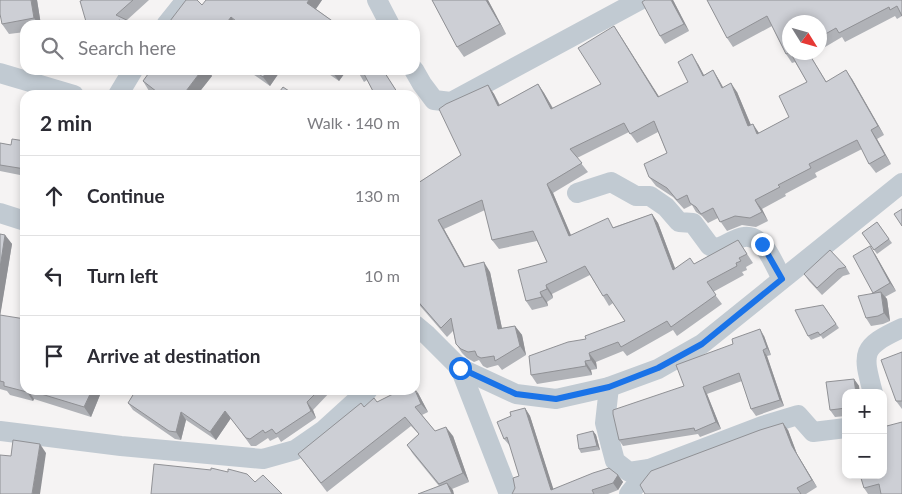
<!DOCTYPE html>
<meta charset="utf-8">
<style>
:root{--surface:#fff;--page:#f7f7f7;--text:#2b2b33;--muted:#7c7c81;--line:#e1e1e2}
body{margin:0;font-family:Lato,sans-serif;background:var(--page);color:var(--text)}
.controls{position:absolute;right:15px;bottom:15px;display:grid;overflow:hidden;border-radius:10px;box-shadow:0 2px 8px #0003}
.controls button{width:45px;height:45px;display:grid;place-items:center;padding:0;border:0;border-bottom:1px solid var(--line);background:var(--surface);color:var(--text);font:25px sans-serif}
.compass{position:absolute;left:782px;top:15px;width:45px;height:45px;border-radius:50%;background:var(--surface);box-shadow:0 2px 8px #0003;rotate:127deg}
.stop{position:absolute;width:15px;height:15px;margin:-11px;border:4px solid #1a73e8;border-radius:50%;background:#fff}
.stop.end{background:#1a73e8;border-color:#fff;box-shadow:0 1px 5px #0008}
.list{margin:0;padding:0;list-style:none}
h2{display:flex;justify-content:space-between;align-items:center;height:65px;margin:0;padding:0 20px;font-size:21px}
h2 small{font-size:16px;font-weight:400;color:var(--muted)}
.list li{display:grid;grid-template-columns:32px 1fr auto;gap:15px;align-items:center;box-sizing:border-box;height:80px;padding:0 20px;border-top:1px solid var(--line)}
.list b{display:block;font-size:19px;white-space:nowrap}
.list em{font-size:16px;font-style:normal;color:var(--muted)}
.icon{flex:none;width:28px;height:28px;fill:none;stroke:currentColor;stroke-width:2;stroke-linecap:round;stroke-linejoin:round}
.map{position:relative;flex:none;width:902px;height:494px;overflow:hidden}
.search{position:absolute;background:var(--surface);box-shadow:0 2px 8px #0003;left:20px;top:20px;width:400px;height:55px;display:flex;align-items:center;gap:12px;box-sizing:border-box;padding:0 18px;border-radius:15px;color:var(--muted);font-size:19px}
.panel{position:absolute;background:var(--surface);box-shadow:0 2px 8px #0003;left:20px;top:90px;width:400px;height:305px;border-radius:15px}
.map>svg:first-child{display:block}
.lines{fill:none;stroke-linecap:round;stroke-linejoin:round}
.street{stroke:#c1cad2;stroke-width:20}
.wall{fill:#b0b2b7}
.shaded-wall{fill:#909195}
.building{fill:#cdcfd5;stroke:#909195}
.route{stroke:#1a73e8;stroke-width:6}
</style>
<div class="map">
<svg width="902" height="494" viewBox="0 0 902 494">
<rect width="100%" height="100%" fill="#f5f3f3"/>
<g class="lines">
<!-- street -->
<g class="street">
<path d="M377 0 390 25"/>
<path d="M166 25 186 0"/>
<path d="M414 70 422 84 434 100 451 102 640 0"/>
<path d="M0 73 74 95"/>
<path d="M118 95 133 70"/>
<path d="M577 193 611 182 636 196H650L666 207 679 222 693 223 710 246 718 248C726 245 736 238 744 237 764 234 774 265 782 279"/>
<path d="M0 213 25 221"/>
<path d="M415 325 427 335 460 368 516 394 556 399 609 387 658 369 702 344 902 183"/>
<path d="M460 368 509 494"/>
<path d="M609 387 605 423 615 461 629 472 649 469 762 426 798 415 813 432 846 428"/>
<path d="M873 393C862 352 861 347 902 328"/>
<path d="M0 431 121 446 263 459 295 450 324 430 368 390"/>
<path d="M629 494 649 469"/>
</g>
</g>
<!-- wall -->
<g class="wall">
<path d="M37 0 41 25H25V32L9 34 2 24Z"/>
<path d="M83 0H149L127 20 136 25H87Z"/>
<path d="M322 0 316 9 338 25H172L170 21 202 5Z"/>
<path d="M432 0H488L506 34 464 57 457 47Z"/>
<path d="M673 0 689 31 665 44 660 36Z"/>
<path d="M707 0H902V16L897 19 895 16 845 42 842 37 820 50V22L790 52H815L810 55 826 81 852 79 884 135 877 139 891 164 876 173 869 164 862 149 815 173 817 177 785 194 786 196 762 209 768 221 756 227 742 225 727 231 718 218 708 223 702 216 696 212 692 205 684 209 673 197 656 186 649 177 667 153 658 132 637 143 629 132 577 158 588 172 553 193 571 235 614 227 652 214 658 223 675 268 694 264 738 240 753 263 746 267 747 270 742 272 744 275 713 292 722 304 677 336 673 330 627 356 623 351 596 362 597 369 591 370 592 375 537 384 531 375 586 339 625 321 613 303 609 306 603 296 590 275 552 294 553 298 547 302 548 306 532 310 526 301 547 262 537 241 499 249 492 240 485 210 444 229 465 267 490 272 502 328 515 326 522 335 526 355 502 370 498 365 487 368 483 366 479 360 474 362 467 358 462 353 456 344 453 331 447 337 415 300V185L461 155 488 85 494 94 500 105 538 84 544 93 553 108 601 84 614 26 659 97 688 82 698 64 704 75 713 70 719 80 723 87 737 92 751 125 759 133 789 117 807 82 795 62 792 63 786 54 772 26 733 47 727 38Z"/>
<path d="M151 70H208L212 76 197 95H155L149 91 143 81Z"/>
<path d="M247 70H281L270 86Z"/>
<path d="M323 70H347L339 81Z"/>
<path d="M357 70H383L399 95H375L367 80 364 82Z"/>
<path d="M25 141V176L0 171V143L11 145Z"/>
<path d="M877 222 892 243 877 254 862 233Z"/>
<path d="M0 234 5 235 12 244 0 315 102 390 91 417 34 399 33 401 10 395 7 391 0 389Z"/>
<path d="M875 254 896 291 885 297 887 299 890 321 883 324 871 326 866 318 873 293Z"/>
<path d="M846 267 850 274 843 276 822 295 809 281 804 274Z"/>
<path d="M823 305 839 328 823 339 821 336 811 340 808 336Z"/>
<path d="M764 336 771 355 767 356 784 406 756 416 751 409 742 381 707 394 721 429 700 437 698 434 623 446 619 440 684 386Z"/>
<path d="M902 352V409L896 401Z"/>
<path d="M854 379 859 386 846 393V416L835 417 830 410Z"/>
<path d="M136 390H332L313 410 316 418 281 442 278 437 270 441 268 438 256 446H251L231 418 216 440 186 420 181 440 175 439 133 410 128 403Z"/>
<path d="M418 393 428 412 422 415 435 431 453 436 469 482 452 489 439 486 413 454 407 445 419 434 411 426 327 492 298 454 364 407 377 402Z"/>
<path d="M525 408 530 416 553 489 618 475 623 482 618 490 608 494H512L515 488 519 476 510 446 504 439 511 416Z"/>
<path d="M788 430 797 454 817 487 806 494H645Z"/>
<path d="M593 431 596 435 600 450 581 453 579 449Z"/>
<path d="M883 475 881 494H868L864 488Z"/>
</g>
<!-- shaded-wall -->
<g class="shaded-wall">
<path d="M31 0H37L41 25H39L34 18Z"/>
<path d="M309 0H322L313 13 307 3Z"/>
<path d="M486 0H488L506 34 500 24Z"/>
<path d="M671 0H673L689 31 684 24Z"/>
<path d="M231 17 237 25H225Z"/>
<path d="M614 26 620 35 665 106 658 97Z"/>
<path d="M692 54 698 64 709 85 703 76Z"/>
<path d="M202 70H208L212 76 197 95H183Z"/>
<path d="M268 70H281L270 86 263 77Z"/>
<path d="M334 70H347L339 81 332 72Z"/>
<path d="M713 70 719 80 728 97 722 88Z"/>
<path d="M846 70 852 79 884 135 878 126Z"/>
<path d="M731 83 737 92 755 135 748 126Z"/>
<path d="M538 84 544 93 558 118 551 109Z"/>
<path d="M488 85 494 94 504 115 498 106Z"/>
<path d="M753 124 759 133 757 134Z"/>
<path d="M871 130 877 139 891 164 885 155Z"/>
<path d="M547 184 553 193 575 245 569 236Z"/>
<path d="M755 200 762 209 768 221 762 212Z"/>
<path d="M652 214 658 223 679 279 673 270Z"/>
<path d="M438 220 444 229 470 276 464 267Z"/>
<path d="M5 235 12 244 0 317V268Z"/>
<path d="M870 246 875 254 896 291 890 283Z"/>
<path d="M484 262 490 272 504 338 498 329Z"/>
<path d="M546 285 552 294 553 298 547 289Z"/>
<path d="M540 292 547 302 548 306 542 297Z"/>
<path d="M881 292 887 299 890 321 884 313Z"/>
<path d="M515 326 522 335 526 355 520 346Z"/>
<path d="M760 329 764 336 771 355 767 348Z"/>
<path d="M763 350 767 356 784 406 780 400Z"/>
<path d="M589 353 596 362 597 369 591 360Z"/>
<path d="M585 361 591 370 592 375 586 366Z"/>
<path d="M854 379 859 386 860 393H856Z"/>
<path d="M703 387 707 394 721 429 716 422Z"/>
<path d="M415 389 418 393 428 412 421 404Z"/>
<path d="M28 390 34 399 33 401 27 392Z"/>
<path d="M92 390H102L91 417 84 407Z"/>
<path d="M307 402 313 410 316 418 311 411Z"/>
<path d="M525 408 530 416 555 494 551 490Z"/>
<path d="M225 411 231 418 216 440 210 432Z"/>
<path d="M181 412 186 420 181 440 176 432Z"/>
<path d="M783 423 788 430 797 454 817 487 812 480 792 446Z"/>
<path d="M446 427 453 436 469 482 463 473Z"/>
<path d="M593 431 596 435 600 450 597 446Z"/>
<path d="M40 444 46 453 40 494H32Z"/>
<path d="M618 475 623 482 618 490 613 483Z"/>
<path d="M447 483 453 490 454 494H452Z"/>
</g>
<!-- building -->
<g class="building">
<path d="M0 0H31L34 18 2 24 0 14Z"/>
<path d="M83 0H133L116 15 135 24 134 25H117L120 20 104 25H87L80 1Z"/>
<path d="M186 0H197L202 5 206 0H309L307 3 338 25H241L231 17 225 25H172L173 24 170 21Z"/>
<path d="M432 0H486L500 24 457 47Z"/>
<path d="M645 0H671L684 24 660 36 642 2Z"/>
<path d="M707 0H902V16L897 6 890 10 889 7 839 33 836 28 820 37V22H790V52L786 54 767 16 727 38Z"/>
<path d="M614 26 658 97 688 82 678 62 692 54 703 76 713 70 722 88 731 83 748 126 753 124 757 134 789 117 779 96 807 82 790 52H808L826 82 846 70 878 126 871 130 885 155 869 164 857 140 809 164 811 168 778 185 780 187 755 200 762 212 750 218 735 216 720 222 713 208 701 214 696 207 690 203 687 195 677 200 667 188 649 177 644 164 667 153 654 121 630 134 624 123 570 149 582 163 547 184 569 236 608 218 613 228 652 214 673 270 690 258 694 264 738 240 747 254 739 258 741 261 736 263 737 266 707 282 716 295 671 327 667 321 621 347 618 342 589 353 591 360 585 361 586 366 531 375 529 356 568 342 586 339 585 336 625 321 607 294 603 296 585 266 546 285 547 289 540 292 542 297 526 301 518 270 547 262 533 231 492 240 482 200 438 220 464 267 484 262 498 329 515 326 520 346 495 361 494 356 481 358 477 356 475 351 468 352 461 349 456 344 451 318 441 328 415 298V231H416H415V185L461 155 439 109 446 104 488 85 498 106 538 84 551 109 601 84 578 48Z"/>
<path d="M151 70H202L183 95H161L143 81Z"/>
<path d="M253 70H268L263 77Z"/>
<path d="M357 70H383L399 95H375L362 70 358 73Z"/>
<path d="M283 87 295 95H277Z"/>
<path d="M12 139 25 141V169L0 165V143L11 145Z"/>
<path d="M902 209V226L894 214Z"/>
<path d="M877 222 889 239 874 250 862 233Z"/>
<path d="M0 234 5 235 0 268Z"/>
<path d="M870 246 890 283 873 293 853 256Z"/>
<path d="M830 250 846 267 838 269 817 288 804 274Z"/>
<path d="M881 292 884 313 878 316 866 318 858 296Z"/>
<path d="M823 305 836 324 820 335 818 332 808 336 795 310Z"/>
<path d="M0 315 25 319V390H27V392L4 386V382L0 381Z"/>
<path d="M760 329 767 348 763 350 780 400 751 409 739 373 703 387 716 422 695 431 694 428 619 440 613 414V410L684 386 676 365 733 344 732 339Z"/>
<path d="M902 352V401H896L881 360Z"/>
<path d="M854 379 856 393H846V408L830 410 826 382Z"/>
<path d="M28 390H92L84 407Z"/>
<path d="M136 390H319L307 402 311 411 276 434 272 429 265 433 263 430 250 439 246 438 225 411 210 432 181 412 176 432 169 431 128 403Z"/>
<path d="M401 390H415L421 404 415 407 435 431 446 427 463 473 439 484 407 445 419 434 405 417 321 483 298 454 361 403 364 407 374 398 377 402Z"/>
<path d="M525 408 551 490 593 473 609 468 618 475 613 483 592 490 594 494H512L515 488 513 478 519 476 507 437 504 439 497 422 511 416 510 412Z"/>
<path d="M902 422V494H881L879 484 864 488 860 475H883V427Z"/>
<path d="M783 423 792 446 812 480 797 488 801 494H645L640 485 651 471 760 430Z"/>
<path d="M593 431 597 446 579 449 577 435Z"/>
<path d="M13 440 40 444 32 494H0V455L11 456Z"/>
<path d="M154 464 211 470V468L228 472V469L247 474 255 482 263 475 282 494H151Z"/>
<path d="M447 483 452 494H418Z"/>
</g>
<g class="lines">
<!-- route -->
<path class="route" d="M460 368 516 394 556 399 609 387 658 368 702 344 782 279 762 244"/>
</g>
</svg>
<div class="controls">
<button>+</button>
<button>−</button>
</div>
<svg class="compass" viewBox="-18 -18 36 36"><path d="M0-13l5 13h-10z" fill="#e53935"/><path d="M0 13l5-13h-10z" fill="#7c7c81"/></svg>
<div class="stop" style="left:460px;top:368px"></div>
<div class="stop end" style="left:762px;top:244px"></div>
<div class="search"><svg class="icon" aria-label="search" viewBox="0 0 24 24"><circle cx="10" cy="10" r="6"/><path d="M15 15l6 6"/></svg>Search here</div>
<section class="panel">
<h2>2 min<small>Walk · 140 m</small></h2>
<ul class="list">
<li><svg class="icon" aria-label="ahead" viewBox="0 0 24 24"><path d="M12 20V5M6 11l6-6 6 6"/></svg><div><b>Continue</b></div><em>130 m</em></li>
<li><svg class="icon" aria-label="left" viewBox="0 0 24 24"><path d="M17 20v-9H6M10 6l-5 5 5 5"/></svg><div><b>Turn left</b></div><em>10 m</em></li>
<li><svg class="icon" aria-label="arrive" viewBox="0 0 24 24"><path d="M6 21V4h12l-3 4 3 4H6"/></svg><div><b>Arrive at destination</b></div></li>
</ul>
</section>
</div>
